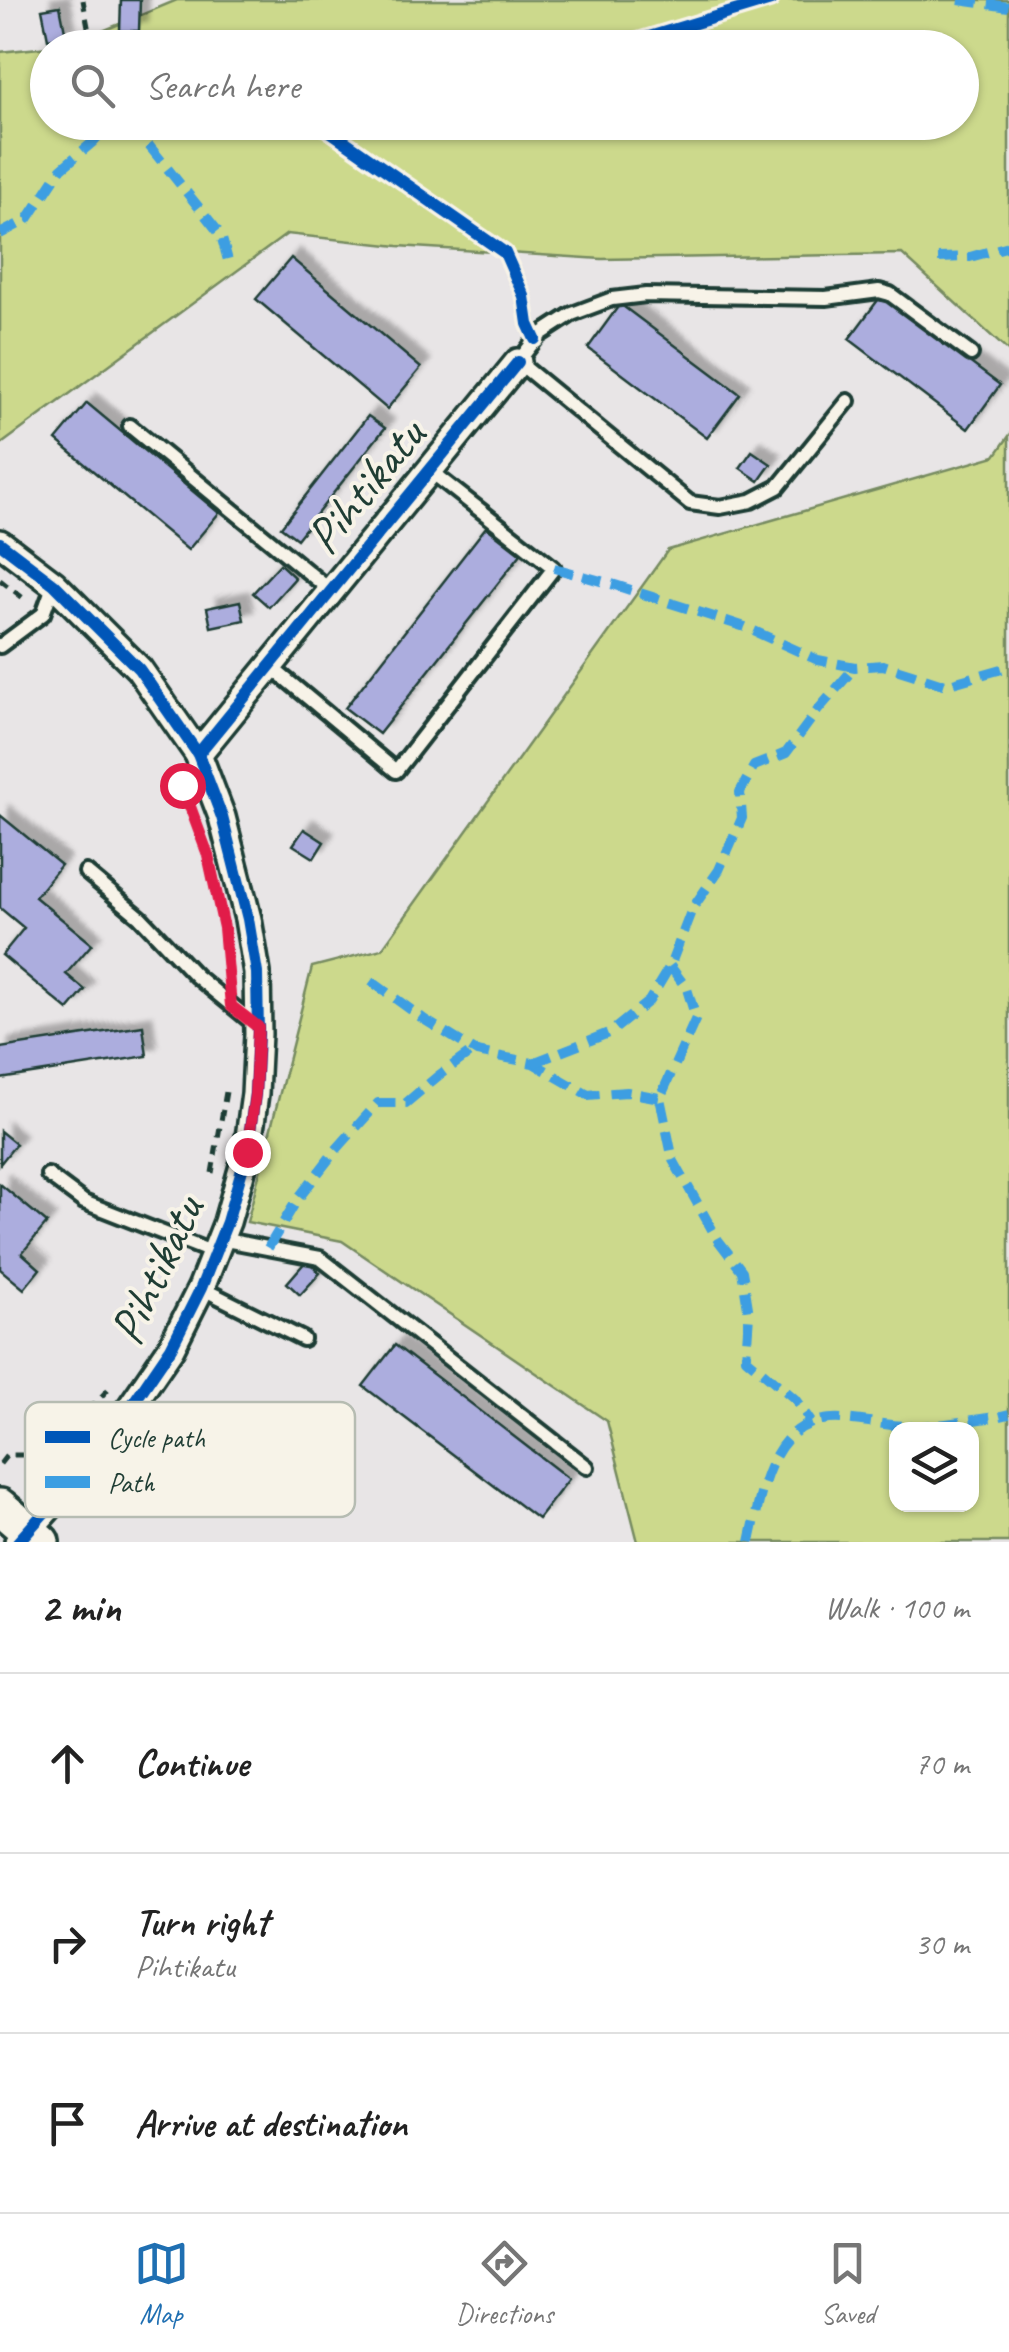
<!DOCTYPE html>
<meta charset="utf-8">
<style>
:root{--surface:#fff;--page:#f6f6f6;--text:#222;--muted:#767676;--line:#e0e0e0;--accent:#1f6fb2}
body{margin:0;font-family:Caveat,sans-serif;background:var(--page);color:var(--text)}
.controls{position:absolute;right:30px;bottom:30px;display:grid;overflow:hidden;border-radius:20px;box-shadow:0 2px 8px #0004}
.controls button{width:90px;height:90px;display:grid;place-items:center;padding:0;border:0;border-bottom:2px solid var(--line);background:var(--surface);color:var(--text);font:50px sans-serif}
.stop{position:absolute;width:30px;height:30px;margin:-22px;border:8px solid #e11d48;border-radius:50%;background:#fff}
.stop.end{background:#e11d48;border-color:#fff;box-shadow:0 2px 10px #0008}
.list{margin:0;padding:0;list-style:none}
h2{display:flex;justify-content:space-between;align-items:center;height:130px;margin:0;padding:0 40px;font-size:42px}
h2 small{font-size:32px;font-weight:400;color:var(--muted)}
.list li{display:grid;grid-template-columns:65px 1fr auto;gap:30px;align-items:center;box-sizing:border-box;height:180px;padding:0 40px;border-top:2px solid var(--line)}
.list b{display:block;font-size:38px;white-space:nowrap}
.list p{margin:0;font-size:32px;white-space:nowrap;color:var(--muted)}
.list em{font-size:32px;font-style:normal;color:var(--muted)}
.icon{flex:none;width:55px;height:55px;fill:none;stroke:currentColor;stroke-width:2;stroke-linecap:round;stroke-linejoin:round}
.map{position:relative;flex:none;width:1009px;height:1542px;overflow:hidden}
.search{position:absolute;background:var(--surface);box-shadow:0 2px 8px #0004;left:30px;right:30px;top:30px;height:110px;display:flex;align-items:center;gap:25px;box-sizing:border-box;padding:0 35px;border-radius:55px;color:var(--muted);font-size:38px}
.sheet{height:670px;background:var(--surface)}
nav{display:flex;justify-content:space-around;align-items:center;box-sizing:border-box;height:140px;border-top:2px solid var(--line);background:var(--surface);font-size:28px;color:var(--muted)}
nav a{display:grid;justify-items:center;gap:5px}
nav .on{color:var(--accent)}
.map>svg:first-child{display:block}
.green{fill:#ccd98c;stroke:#768b60;stroke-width:2.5;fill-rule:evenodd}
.building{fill:#acadde;stroke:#1f3d34;stroke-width:2.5;filter:url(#shadow)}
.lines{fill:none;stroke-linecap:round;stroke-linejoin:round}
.lane-casing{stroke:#1f3d34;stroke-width:20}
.street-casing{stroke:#1f3d34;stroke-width:32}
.secondary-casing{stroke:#1f3d34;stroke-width:42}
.path{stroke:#1f3d34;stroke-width:5;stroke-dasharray:10 8;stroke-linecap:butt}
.lane{stroke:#f7f3e8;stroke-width:12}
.street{stroke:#f7f3e8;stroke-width:25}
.secondary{stroke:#f7f3e8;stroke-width:35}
.quiet{stroke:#3c9ee2;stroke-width:10;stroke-dasharray:20 10;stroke-linecap:butt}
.cycleway-casing{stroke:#f7f3e8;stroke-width:19}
.cycleway{stroke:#0057b8;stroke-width:12}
.route{stroke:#e11d48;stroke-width:12}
.labels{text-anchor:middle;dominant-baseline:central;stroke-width:8;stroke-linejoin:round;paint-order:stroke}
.street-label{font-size:50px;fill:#1f3d34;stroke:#f7f3e8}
.key{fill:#f7f3e8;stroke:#b6bcb2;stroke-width:2.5}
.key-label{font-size:28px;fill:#1f3d34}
</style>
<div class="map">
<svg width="1009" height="1542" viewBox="0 0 1009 1542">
<defs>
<filter id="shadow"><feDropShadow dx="9" dy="-9" stdDeviation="2.5" flood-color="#0004"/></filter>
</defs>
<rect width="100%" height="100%" fill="#e8e5e6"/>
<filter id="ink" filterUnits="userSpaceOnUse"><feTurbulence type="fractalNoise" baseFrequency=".01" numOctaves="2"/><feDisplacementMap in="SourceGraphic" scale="20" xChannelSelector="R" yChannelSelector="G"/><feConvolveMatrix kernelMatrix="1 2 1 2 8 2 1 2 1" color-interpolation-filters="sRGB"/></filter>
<g filter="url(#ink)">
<!-- green -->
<g class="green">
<path d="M177 0H1009V352L902 254 602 259 398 246 287 234 0 445V52L69 45ZM48 48H962V122H48Z"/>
<path d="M1009 436V1542H638L607 1421 342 1241 247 1222 312 967 382 949 668 550 995 456ZM896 1430H972V1504H896Z"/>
</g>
<!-- building -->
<g class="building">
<path d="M121 0H140L139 31H120Z"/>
<path d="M60 6 66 36 48 39 42 9Z"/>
<path d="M291 258 421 368 387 409 256 299Z"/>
<path d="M881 296 1000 385 968 429 849 339Z"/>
<path d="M620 304 740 394 707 438 588 348Z"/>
<path d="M87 403 219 513 188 550 56 440Z"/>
<path d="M368 416 385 428 297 539 281 527Z"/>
<path d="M752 451 771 464 759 481 740 468Z"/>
<path d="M486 527 521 554 379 734 345 708Z"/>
<path d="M280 564 295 578 269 607 253 593Z"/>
<path d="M240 601 244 620 211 627 207 608Z"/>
<path d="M0 815 61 865 35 897 92 944 66 974 85 990 68 1010 2 955 24 928 0 908Z"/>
<path d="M304 829 324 842 314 858 293 845Z"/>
<path d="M143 1026 147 1056 0 1079V1048Z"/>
<path d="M0 1131 16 1144 0 1164Z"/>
<path d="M0 1184 47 1223 22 1253 40 1269 24 1289 0 1269Z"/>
<path d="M307 1260 320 1273 300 1295 287 1283Z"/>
<path d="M395 1345 569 1479 538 1519 363 1386Z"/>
</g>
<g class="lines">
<!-- lane casing -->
<g class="lane-casing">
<g id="lane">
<path d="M848 401 778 487 751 501 720 507 690 503 518 362 538 336 572 314 612 299 646 295 826 298 879 291 890 294 971 354"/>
<path d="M130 426 331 591"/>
<path d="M0 646 43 614 54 584"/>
<path d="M270 666 396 771 554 568 429 470"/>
<path d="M86 872 140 917 196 976 258 1027"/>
<path d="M48 1175 84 1202 214 1253"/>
<path d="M220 1239 320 1258 587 1467"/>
<path d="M201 1288 303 1339"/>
</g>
</g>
<!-- street casing -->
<g class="street-casing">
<g id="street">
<path d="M0 543 54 584 139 669 198 754 222 817 248 919 257 973 258 1034 255 1094 247 1152 227 1222 201 1288 171 1348 130 1408 66 1488 18 1542"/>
<path d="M198 754 518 362"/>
</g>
</g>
<!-- secondary casing -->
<g class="secondary-casing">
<path id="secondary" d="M0 1507 41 1542"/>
</g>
<!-- path -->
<g class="path">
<path d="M83 0 92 48"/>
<path d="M0 580 27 601"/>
<path d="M212 1173 227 1086"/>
<path d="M0 1464 7 1455H27L88 1411 112 1385"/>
</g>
<!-- lane -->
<use href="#lane" class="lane"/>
<!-- street -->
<use href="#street" class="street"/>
<!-- secondary -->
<use href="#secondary" class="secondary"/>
<!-- quiet -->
<g class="quiet">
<path d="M959 0 1009 7"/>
<path d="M130 122 221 235 229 264"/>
<path d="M0 234 28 219 61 169 93 142 111 122"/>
<path d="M938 258 970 257 1009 246"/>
<path d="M554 568 615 585 745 627 818 660 855 667 883 665 946 685 1009 667"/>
<path d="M670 966 687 989 696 1018 660 1098 673 1160 718 1240 742 1271 749 1314 746 1358 795 1399 811 1422"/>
<path d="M371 981 425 1020 477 1052 533 1063 588 1095 627 1092 660 1098"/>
<path d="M533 1063 611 1032 649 1001 670 966 692 909 719 870 742 818 740 792 754 766 786 753 818 710 855 667"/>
<path d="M268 1248 297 1200 335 1151 378 1103H406L438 1076 474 1050"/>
<path d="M750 1542C762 1489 771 1415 842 1419 863 1420 883 1425 904 1426 934 1428 967 1420 997 1417L1009 1414"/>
</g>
<!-- cycleway casing -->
<g class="cycleway-casing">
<g id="cycleway">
<path d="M613 48 771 0"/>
<path d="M317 122 505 253 524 296 528 324 535 339"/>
<path d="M0 543 54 584 139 669 198 754 222 817 248 919 257 973 258 1034 255 1094 247 1152 227 1222 201 1288 171 1348 130 1408 66 1488 18 1542"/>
<path d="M198 754 518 362"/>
</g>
</g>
<!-- cycleway -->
<use href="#cycleway" class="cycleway"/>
</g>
</g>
<g class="lines" filter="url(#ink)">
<!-- route -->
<path class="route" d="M182 785 208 855 224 928 231 1006 258 1027 255 1094 247 1152"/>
</g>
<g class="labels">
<!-- street labels -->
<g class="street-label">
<text transform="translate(365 486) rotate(-51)">Pihtikatu</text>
<text transform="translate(156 1270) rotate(-65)">Pihtikatu</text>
</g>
</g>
<!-- legend -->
<rect x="25" y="1402" width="330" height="115" rx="15" class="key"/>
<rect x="45" y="1431" width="45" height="12" fill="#0057b8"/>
<rect x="45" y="1476" width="45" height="12" fill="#3c9ee2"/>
<g class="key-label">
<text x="108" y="1447">Cycle path</text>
<text x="108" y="1492">Path</text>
</g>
</svg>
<div class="controls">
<button><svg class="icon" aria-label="layers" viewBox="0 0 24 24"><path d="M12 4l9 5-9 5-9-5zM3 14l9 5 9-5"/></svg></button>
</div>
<div class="stop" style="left:182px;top:785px"></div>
<div class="stop end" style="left:247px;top:1152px"></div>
<div class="search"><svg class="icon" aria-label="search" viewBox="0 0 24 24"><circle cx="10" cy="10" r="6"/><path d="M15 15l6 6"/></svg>Search here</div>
</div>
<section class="sheet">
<h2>2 min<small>Walk · 100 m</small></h2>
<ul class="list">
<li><svg class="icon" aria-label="ahead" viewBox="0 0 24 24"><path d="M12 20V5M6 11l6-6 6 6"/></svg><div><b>Continue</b></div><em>70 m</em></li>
<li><svg class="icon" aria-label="right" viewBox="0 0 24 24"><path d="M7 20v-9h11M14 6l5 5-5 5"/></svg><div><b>Turn right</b><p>Pihtikatu</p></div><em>30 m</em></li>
<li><svg class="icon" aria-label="arrive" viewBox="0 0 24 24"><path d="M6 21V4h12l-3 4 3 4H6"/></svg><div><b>Arrive at destination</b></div></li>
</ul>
</section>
<nav>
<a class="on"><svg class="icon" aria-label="map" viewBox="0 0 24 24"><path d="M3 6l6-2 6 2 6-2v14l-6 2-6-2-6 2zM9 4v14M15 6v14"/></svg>Map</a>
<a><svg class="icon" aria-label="directions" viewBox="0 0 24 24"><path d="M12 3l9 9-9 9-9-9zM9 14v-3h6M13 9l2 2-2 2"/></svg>Directions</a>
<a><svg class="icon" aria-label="saved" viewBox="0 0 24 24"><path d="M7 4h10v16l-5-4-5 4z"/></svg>Saved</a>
</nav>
